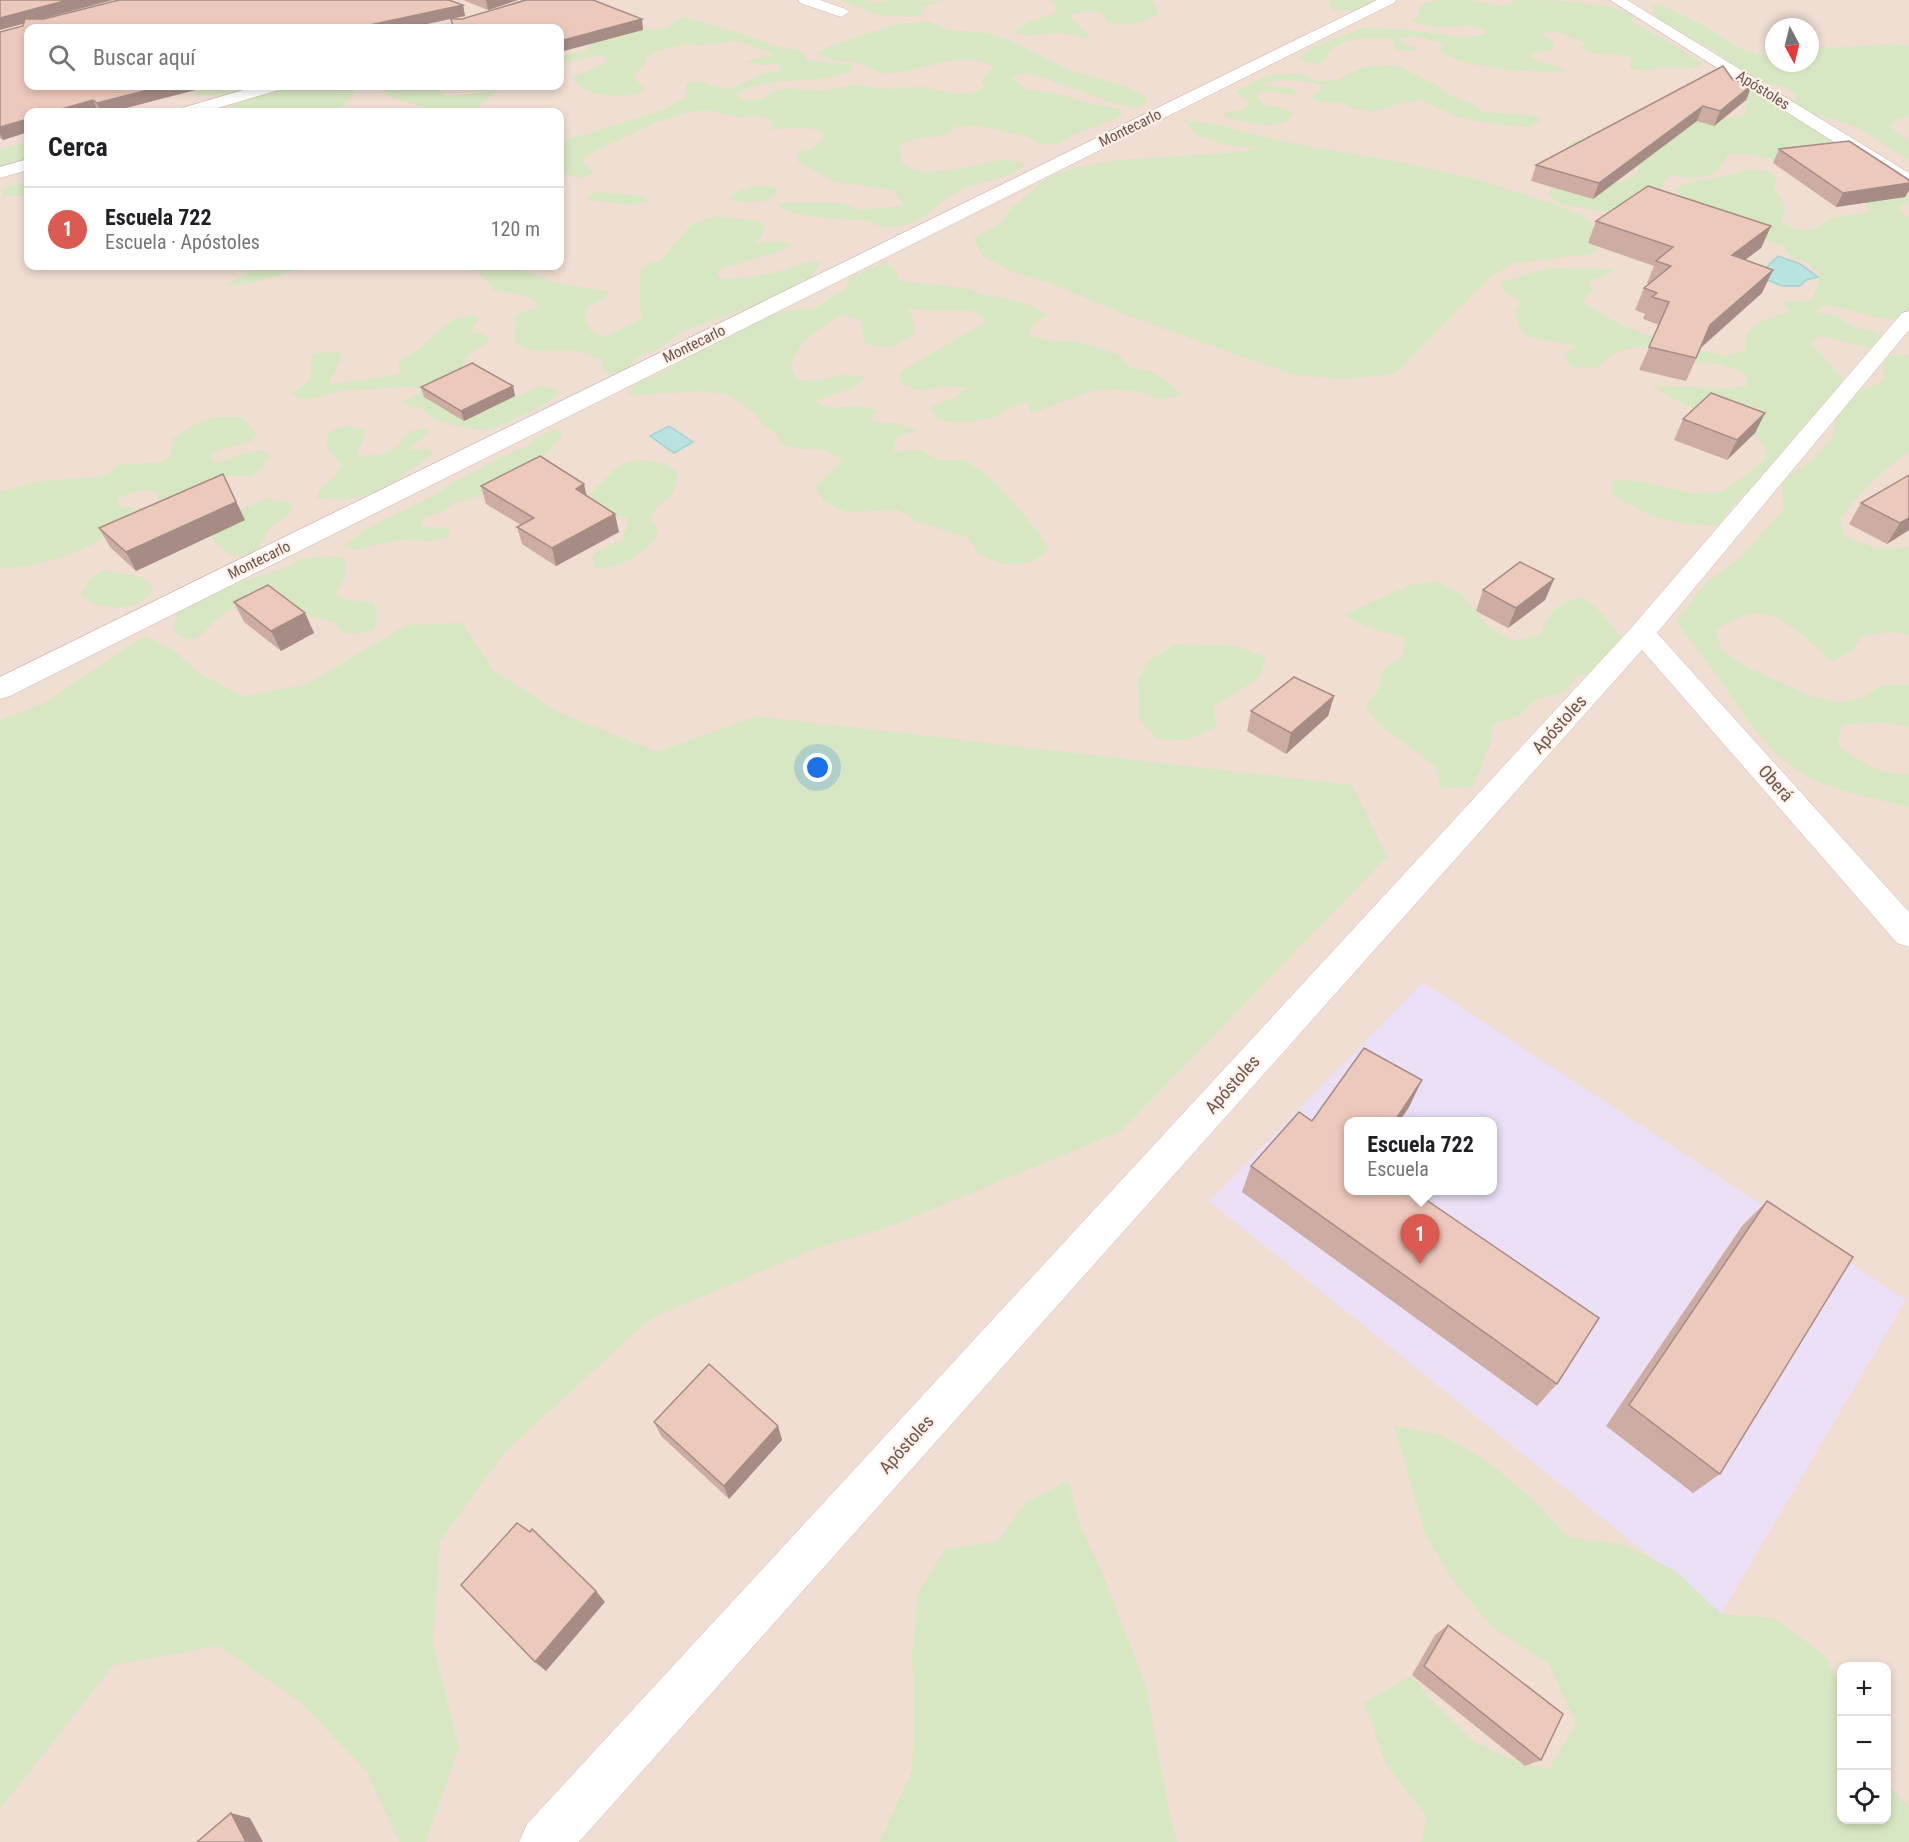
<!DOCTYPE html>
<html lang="es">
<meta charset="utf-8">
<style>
:root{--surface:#fff;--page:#f6f6f6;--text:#202124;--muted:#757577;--line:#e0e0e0;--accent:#db5a51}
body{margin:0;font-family:"Roboto Condensed",sans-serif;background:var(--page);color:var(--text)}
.controls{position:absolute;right:18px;bottom:18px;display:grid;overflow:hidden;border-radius:12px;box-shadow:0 3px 9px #0003}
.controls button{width:54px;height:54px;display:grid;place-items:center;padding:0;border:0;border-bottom:2px solid var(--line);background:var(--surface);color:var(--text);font:30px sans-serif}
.compass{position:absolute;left:1765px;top:18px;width:54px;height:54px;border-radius:50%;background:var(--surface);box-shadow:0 3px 9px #0003;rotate:173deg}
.you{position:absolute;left:818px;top:768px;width:21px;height:21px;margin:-15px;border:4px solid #fff;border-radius:50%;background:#1a73e8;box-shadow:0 0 0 9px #1a73e833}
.badge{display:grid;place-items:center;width:39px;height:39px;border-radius:50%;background:var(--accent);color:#fff;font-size:20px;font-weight:700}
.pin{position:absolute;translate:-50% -50px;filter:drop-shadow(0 2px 3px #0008)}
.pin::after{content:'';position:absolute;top:32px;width:21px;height:18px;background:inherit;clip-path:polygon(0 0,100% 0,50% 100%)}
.popup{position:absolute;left:1344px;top:1117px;width:153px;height:78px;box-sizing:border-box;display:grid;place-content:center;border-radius:12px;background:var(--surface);filter:drop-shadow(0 2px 4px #0005);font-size:20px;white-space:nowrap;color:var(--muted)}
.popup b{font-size:22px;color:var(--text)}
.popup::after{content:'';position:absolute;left:50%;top:100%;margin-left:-12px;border:12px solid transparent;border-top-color:var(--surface)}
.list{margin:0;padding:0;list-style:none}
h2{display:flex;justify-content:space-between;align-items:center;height:78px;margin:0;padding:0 24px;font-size:26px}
h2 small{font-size:20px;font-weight:400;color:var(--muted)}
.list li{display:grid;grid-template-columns:39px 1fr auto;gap:18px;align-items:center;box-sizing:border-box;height:84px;padding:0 24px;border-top:2px solid var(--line)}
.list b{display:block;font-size:22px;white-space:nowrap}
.list p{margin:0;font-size:20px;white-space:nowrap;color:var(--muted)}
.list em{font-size:20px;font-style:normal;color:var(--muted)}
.icon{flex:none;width:33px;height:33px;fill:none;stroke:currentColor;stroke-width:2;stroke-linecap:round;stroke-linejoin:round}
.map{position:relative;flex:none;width:1909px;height:1842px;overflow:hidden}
.search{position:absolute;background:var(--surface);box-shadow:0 3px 9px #0003;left:24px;top:24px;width:540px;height:66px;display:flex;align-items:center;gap:15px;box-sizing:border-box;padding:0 21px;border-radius:12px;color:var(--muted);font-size:22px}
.panel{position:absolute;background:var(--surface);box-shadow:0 3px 9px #0003;left:24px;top:108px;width:540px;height:162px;border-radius:12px}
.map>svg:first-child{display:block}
.residential{fill:#f1ded2;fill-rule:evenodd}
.education{fill:#ebe0f6;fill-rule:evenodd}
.green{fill:#d7e6c3}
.water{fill:#b9e2e1;stroke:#a1d3d2;stroke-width:1.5}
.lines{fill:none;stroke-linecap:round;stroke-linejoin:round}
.minor-casing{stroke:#cdb6ae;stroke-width:1}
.minor{fill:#fff;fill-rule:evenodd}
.wall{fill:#ccaca3}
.shaded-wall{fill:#a68c84}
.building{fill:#edc8bd;stroke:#a68c84;stroke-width:1.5}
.labels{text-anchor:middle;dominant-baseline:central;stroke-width:4.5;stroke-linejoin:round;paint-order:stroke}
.far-street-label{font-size:15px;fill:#70524b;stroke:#fdf2e9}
.street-label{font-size:18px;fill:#70524b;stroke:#fdf2e9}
</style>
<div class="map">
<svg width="1909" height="1842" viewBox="0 0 1909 1842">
<rect width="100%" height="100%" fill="#faede3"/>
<!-- residential -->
<path class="residential" d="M0 0H1909V1842H0ZM1774 27H1810V63H1774ZM28 28H560V86H28ZM28 112H560V266H28ZM1348 1122H1492V1190H1348ZM1842 1666H1886V1820H1842Z"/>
<!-- education -->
<path class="education" d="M1423 982 1906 1300 1721 1614 1209 1201ZM1348 1122H1492V1190H1348Z"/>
<!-- green -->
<g class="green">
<path d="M840 0H865L876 3 890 0 943 1 920 9 925 14 911 17 878 15Z"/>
<path d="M1050 0H1153L1159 13C1143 24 1126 26 1107 23 1104 6 1083 11 1070 15 1074 25 1085 28 1090 38L1058 33 1025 36 1012 32 1029 22 1053 14 1057 9Z"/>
<path d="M1330 0H1386L1369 13 1334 10 1328 5Z"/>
<path d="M1470 0C1488 2 1495 10 1514 2L1512 0C1546 0 1608 0 1633 16L1632 21C1645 29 1658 36 1671 43 1682 50 1691 58 1704 63L1698 68 1660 67 1650 71 1630 68 1631 56 1593 53 1580 48 1586 43 1557 32 1541 33 1555 44 1552 50 1537 52 1529 57 1569 71C1543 73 1457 70 1440 50L1444 44 1415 36 1398 38 1403 43 1416 47 1415 51 1396 50 1392 38C1373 38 1330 36 1326 60L1315 65 1300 60 1302 54 1310 49 1361 28 1410 30 1462 37 1478 36 1488 32C1472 22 1458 27 1441 27 1430 27 1421 24 1412 21L1417 16 1421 5 1437 0Z"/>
<path d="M1660 4C1675 12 1691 18 1706 27 1730 41 1745 57 1774 55V63H1810V46L1836 48 1885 44 1909 46V116L1896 120 1890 126 1909 143V159C1892 152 1880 140 1864 131 1849 123 1831 119 1814 115L1833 139 1832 146 1796 161 1771 160 1750 154H1728C1725 158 1724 162 1721 166 1711 182 1685 178 1670 175L1659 190 1626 216 1561 204 1548 196 1551 187C1579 186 1614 190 1638 173V165L1572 152 1568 144 1577 139 1593 137 1616 128 1619 121 1631 117 1711 120 1745 115V101L1730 77 1742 83V90L1796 101 1795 94 1786 87 1751 80 1729 68 1722 56 1656 18 1651 6Z"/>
<path d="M682 17C715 24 746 35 777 46 787 49 796 49 805 53L806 60 853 65 850 72C840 75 829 78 818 79 789 82 762 79 735 94L744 100 763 99 772 92 788 88 822 91 854 85 889 89 923 87 955 94 971 93 985 87 981 80 993 67C958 46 921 75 884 73 875 72 867 65 858 63 843 60 831 62 818 53L827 47 893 25 930 21 947 30 982 32 1007 39 1071 71 1129 87 1143 95 1148 102 1137 108 1119 105 1026 72 1011 77 1026 89 1060 94 1087 103 1119 109 1122 116C1105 125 1071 132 1060 144H1040L1028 137 976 125 955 127 946 135 915 139 900 144C901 149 900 158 902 162 915 184 983 162 1002 160 1010 160 1018 162 1025 164 1009 181 985 179 965 188 937 199 927 225 893 227 884 227 877 227 871 221 844 218 796 221 775 203H843L857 210 904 206 894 190 834 182 798 162 796 153C810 150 820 148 824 133L810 128 770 129 773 121 758 116 738 117 705 110 685 113 655 123 583 157 585 165 594 172 583 179 560 172V147L568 140 665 109 687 97 684 90 688 82H705L714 87 730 89 764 73 780 71V64L761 65 745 62 774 54 737 41 703 45 686 44 655 52 647 57 645 64 633 77 646 89C632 99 603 97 586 90 581 88 576 82 572 78L607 62 601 55 560 63V56L585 51 592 40 633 30 667 28Z"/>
<path d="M1387 65 1399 66 1441 87 1446 94 1475 105 1483 112 1532 115 1540 118 1539 122 1527 127 1480 122 1452 115 1420 100 1394 105 1373 112 1354 109 1343 103 1315 101 1312 97 1322 88 1321 85C1303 80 1278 78 1261 85L1291 88 1296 91 1295 95 1265 91 1256 94 1262 104 1289 110 1294 114C1282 134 1239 122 1222 115 1231 109 1239 113 1250 104L1237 93 1238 90 1263 77 1279 74 1297 73 1319 81H1328L1336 80 1363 67Z"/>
<path d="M209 86H253V89L234 94 192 95Z"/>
<path d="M294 86H353L355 94 340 108 339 112H224L237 102Z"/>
<path d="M384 86H451L440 90 445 96C462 96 478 92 496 92L478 107 477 112H434L421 106 393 98 384 92Z"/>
<path d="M1183 120 1219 125 1285 142 1401 162 1479 180 1551 203 1587 218 1600 236 1594 254 1514 263 1488 279 1395 374 1345 379 1294 375 1126 315 1052 284 1012 272 982 256 974 237 1001 223 1013 206 1051 175 1082 166 1118 160 1230 153 1259 148 1229 146 1197 135Z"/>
<path d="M28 142V158L0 166V149Z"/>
<path d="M1745 169 1768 171 1777 180 1774 188C1782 201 1789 207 1781 222L1797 230 1816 229C1828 213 1852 216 1870 212L1862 195 1907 189 1909 203 1898 208 1900 212 1909 217V321C1880 322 1854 309 1825 305L1815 312 1838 316 1853 327 1876 332 1889 343 1871 348 1820 336 1811 344 1843 379C1836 397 1819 404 1813 421L1755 489 1738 500 1727 512 1719 525C1672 526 1651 518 1611 494L1613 480 1639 481 1696 494 1723 491 1764 461 1766 448C1743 419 1724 420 1693 408 1678 402 1665 394 1651 386L1727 388 1747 386 1746 374 1721 364 1694 363 1670 351 1644 346 1623 350 1609 357 1597 368 1571 367 1563 355 1576 346 1527 337 1518 325 1515 312 1521 302 1505 293 1500 282 1549 268 1612 269 1606 276 1590 280 1593 290 1582 302 1621 325 1667 342 1726 356 1745 350C1742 322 1767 320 1789 312L1783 301 1810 302 1815 293 1820 274 1809 264 1790 256 1783 246 1761 239 1680 198 1675 189C1696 176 1724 181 1745 169Z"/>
<path d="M28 182V196H2L3 187Z"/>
<path d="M751 186 774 187 778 191C768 206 745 203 730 200V196Z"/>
<path d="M598 192 644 196 648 202 628 205 587 200 588 195Z"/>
<path d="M716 216 759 221 764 225 763 234 756 243 787 241 791 245 784 250 723 268 717 272V278C732 280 771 275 784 270 797 265 807 259 821 263L809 278 799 281 789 291 767 305 744 309 681 332 661 348 640 356 628 368 618 372 604 373 601 360C591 356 579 351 569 350 551 349 530 355 514 342L516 325 514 319 517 313 538 308 537 302 519 294 495 291 477 270 498 268 519 270 562 284 609 292 606 297 588 307 585 319 590 330 605 337 641 318C640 300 638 284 642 267L661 260 691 225Z"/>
<path d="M886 262 896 271 900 281 966 288 983 295 1006 298 1032 306 1047 315 1034 324 1028 335 1051 341H1074L1100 348 1119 355 1129 367 1152 372 1170 383 1181 396 1160 399 1139 392 1115 389 1091 391 1030 414 1028 401 1009 408 993 418 962 423 938 420 930 407 953 398 968 388 946 386 922 391 900 384 901 371 986 322 974 311 909 309 914 322 915 333C896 348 887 351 864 343L860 320 841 315C818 331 796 339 791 368L798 380 819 381 841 375 865 377 854 388 814 401 829 408 855 406 879 410 869 422 895 423 917 430 896 438 894 452 920 449 938 460H965L985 473 1014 503 1039 533 1049 550 1031 563 1001 564 978 554 969 538 916 521 899 510 845 512 823 501 816 487 843 460 826 450 801 449 779 445V435L763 426 755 413 727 394 700 391 628 396 637 382 658 375 692 354 766 314 816 307 845 289 850 278Z"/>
<path d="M264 266H302C277 279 250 284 222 286Z"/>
<path d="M471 315 480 316 470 333H482L490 338C486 346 476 347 470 354 464 362 462 367 453 373L510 397 522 395 540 385 558 390 557 396 540 407 496 428 482 430 456 426 434 419 421 408 410 407 402 402 421 391 414 386 340 391 312 398 300 399 291 394C296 389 303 387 307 382 314 377 309 363 312 354L338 351 342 356 329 384 392 376 402 372 398 367 399 361C407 356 416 352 423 345 439 331 448 318 471 315Z"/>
<path d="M1909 355V451C1888 466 1853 498 1840 520L1844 536 1875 548 1909 547V635L1889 632 1862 636 1852 651 1832 662C1812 644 1787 616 1759 613 1744 612 1728 623 1716 630L1721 649 1746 667 1808 695 1840 703 1864 697 1881 685H1909V726L1879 722 1842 725 1838 745C1858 760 1882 777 1909 774V807C1873 797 1828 791 1796 770 1764 748 1744 716 1723 684 1708 662 1691 643 1676 621L1706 583 1739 558 1784 509 1782 493 1784 480 1812 460 1832 438 1837 413 1854 393 1871 387 1885 379 1882 367 1888 356Z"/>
<path d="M217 417H242L257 434 252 441 222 449 211 456 214 463C235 458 241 451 265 451L270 457 263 464V468L251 476H223L159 506 156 491C140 489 130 492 117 500L121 507 144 509C108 539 75 557 28 566 19 568 9 567 0 569V492L42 481 98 477 111 472 117 465 162 462 171 455 172 440C186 428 199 421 217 417Z"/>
<path d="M351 426 363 430 365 436 358 450V457L383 454 394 449 406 434 418 429H430L425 436 408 449 433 450 429 457C386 486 372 505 316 498 321 483 337 479 341 465 332 452 323 450 329 432L339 427Z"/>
<path d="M555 429 563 434 543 458 493 491 451 505 442 512 421 519 423 527 450 528 449 537 434 541 400 540 353 550 342 546 373 525 433 496 455 481 502 456 526 447 534 439Z"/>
<path d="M637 460C651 460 666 462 677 472 677 505 662 494 650 518L659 532C645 554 621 569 595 568L592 559 595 552 621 541 628 525 626 517H612L584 498C607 484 608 465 637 460Z"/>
<path d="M266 498 291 503 293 509C287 518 279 520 272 527 267 532 266 538 262 543 245 565 219 556 210 532L223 510H241Z"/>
<path d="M332 556 346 558V575L336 594 345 600 372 602C379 613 378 618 373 630L354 635 341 632 337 623C315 617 248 602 228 611 209 619 199 656 172 630L179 610 220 588 289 567 299 559Z"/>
<path d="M104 569C120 578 145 569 153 589 142 613 99 612 81 596 86 582 93 576 104 569Z"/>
<path d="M1435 581 1462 594 1487 626 1515 641 1541 634C1551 608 1557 604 1583 597L1602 613 1617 633 1625 639 1607 674 1578 675 1566 692 1535 700 1519 716 1493 724 1490 745 1473 786 1441 789 1435 766 1381 726 1365 707 1378 690 1383 670 1402 657 1405 638 1373 629 1343 615 1410 585Z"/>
<path d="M462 623 494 671 558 712 657 752 756 716 1352 785 1387 857 1121 1131 894 1225 814 1249 650 1319 505 1452 440 1541 433 1644 459 1747 426 1842H399L367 1772 299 1701 218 1646 114 1665 0 1809V720L42 704 144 636 172 649 201 674 242 696 305 685 407 625Z"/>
<path d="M1177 644 1238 646 1266 658 1260 678 1214 706 1216 727 1188 740 1157 739 1139 719 1138 679 1149 660Z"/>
<path d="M1394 1425 1441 1435 1486 1460 1530 1497 1569 1537 1622 1544 1676 1571 1721 1614 1773 1618 1825 1655 1841 1690 1842 1820H1886L1887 1783 1909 1807V1842H1421L1427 1818 1386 1764 1364 1703 1412 1675 1424 1692 1473 1741 1525 1766 1550 1768 1576 1723 1549 1664 1492 1627 1452 1580 1424 1531Z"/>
<path d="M1068 1480 1081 1528 1104 1577 1146 1686 1169 1811 1177 1842H880L912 1770 914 1710 912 1654 918 1593 945 1549 997 1542 1025 1503Z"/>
</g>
<!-- water -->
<g class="water">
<path d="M1778 256 1800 264 1818 277 1806 280 1800 286H1782L1758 276Z"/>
<path d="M669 426 693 442 674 453 650 436Z"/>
</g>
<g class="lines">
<!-- minor casing -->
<g class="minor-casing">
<g id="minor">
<path d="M525 0H548L546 3 464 28H442L445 25Z"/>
<path d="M798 0H820L846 9 849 12 841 17 800 3Z"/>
<path d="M1377 0H1396L1394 3 10 696 0 699V677Z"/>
<path d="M1610 0H1627L1909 173V187L1902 185Z"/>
<path d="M257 86H281L279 90 204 112H179L182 108Z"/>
<path d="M28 159V170L0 178V167Z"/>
<path d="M1909 311V330L1657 633 1909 912V947L1897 943 1642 650 579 1842H519L527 1824 1632 627 1902 313Z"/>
</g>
</g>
<!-- minor -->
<use href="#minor" class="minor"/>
</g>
<!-- wall -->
<g class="wall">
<path d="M113 0 39 19 463 5 465 16 28 86H211L110 112H28V132L3 140 0 138V32L23 26 24 23Z"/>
<path d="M463 0H518L488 10Z"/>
<path d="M1733 80 1752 85 1746 100 1714 126 1697 121 1593 199 1531 181 1536 165Z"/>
<path d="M1779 149 1909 180V190L1905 197 1836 207 1773 163Z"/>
<path d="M1596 221 1771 226 1761 248 1745 260 1762 293 1701 348 1686 381 1639 370 1659 325 1643 319 1645 314 1635 310 1644 288 1649 284 1647 283 1654 266 1588 243Z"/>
<path d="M513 386 515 396 464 421 424 397 421 387Z"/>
<path d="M1765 413 1755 433 1727 460 1674 440 1683 419Z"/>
<path d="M1909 475V530L1887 544 1849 524 1861 503Z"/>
<path d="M481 486 619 532 556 566 522 544 517 527 521 525 486 504Z"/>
<path d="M245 520 136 571 110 547 99 528Z"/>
<path d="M1554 579 1545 600 1508 628 1476 611 1483 590Z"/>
<path d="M234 602 305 613 314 633 281 651 244 622Z"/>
<path d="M1334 696 1328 716 1286 754 1247 731 1251 711Z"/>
<path d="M1409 1107 1399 1122H1348V1191L1557 1384 1537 1406 1242 1192 1251 1166 1312 1121Z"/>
<path d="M1767 1201 1720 1474 1693 1493 1606 1426 1742 1226Z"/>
<path d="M654 1422 778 1426 782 1440 729 1499 661 1436Z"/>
<path d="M1448 1625 1541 1760 1525 1766 1412 1675 1435 1635Z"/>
</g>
<!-- shaded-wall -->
<g class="shaded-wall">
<path d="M68 0H113L0 30V18Z"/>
<path d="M486 0H518L488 10Z"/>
<path d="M463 5 465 16 408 28H356Z"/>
<path d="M642 19 643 30 560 52V41Z"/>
<path d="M1752 85 1746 100 1714 126 1720 111Z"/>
<path d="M164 86H211L110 112H101L97 103Z"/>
<path d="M93 100 98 112H51Z"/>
<path d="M1703 106 1697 121 1593 199 1599 183Z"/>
<path d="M28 119V132L3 140 0 134V127Z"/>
<path d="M1909 183V190L1905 197 1836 207 1843 193Z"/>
<path d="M1771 226 1761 248 1722 277 1732 255Z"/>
<path d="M1773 270 1762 293 1700 348 1710 325Z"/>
<path d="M513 386 515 396 464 421 461 411Z"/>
<path d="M1765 413 1755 433 1727 460 1737 440Z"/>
<path d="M223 474 245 520 136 571 126 552Z"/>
<path d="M584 484 588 502 576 489Z"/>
<path d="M615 514 619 532 556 566 552 548Z"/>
<path d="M1909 518V530L1887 544 1900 523Z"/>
<path d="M1554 579 1545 600 1508 628 1516 608Z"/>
<path d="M305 613 314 633 281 651 271 631Z"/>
<path d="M1334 696 1328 716 1286 754 1291 733Z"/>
<path d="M1422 1080 1409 1107 1399 1122H1394Z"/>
<path d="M778 1426 782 1440 729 1499 724 1486Z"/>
<path d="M596 1591 605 1602 546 1671 535 1662Z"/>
<path d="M231 1813 250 1818 263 1842H246Z"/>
</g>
<!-- building -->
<g class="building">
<path d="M0 0H68L0 18Z"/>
<path d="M119 0H449L463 5 356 28H28V86H164L97 103 93 100 51 112H28V119L0 127V32L23 26 25 19H44Z"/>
<path d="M526 0H593L642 19 560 41V28H453L451 19H462Z"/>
<path d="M1723 66 1733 80 1752 85 1720 111 1703 106 1599 183 1536 165Z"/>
<path d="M1849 141 1909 180V183L1843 193 1779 149Z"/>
<path d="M1648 186 1771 226 1732 255 1773 270 1710 325 1696 358 1649 347 1669 302 1652 297 1657 293 1644 288 1671 266 1656 261 1673 247 1596 221Z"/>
<path d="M472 363 513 386 461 411 421 387Z"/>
<path d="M1711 393 1765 413 1737 440 1683 419Z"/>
<path d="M540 456 584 484 576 489 615 514 552 548 517 527 534 518 481 486Z"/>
<path d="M223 474 236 502 126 552 99 528Z"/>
<path d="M1909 475V518L1900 523 1861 503Z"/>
<path d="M1520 562 1554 579 1516 608 1483 590Z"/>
<path d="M268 585 305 613 271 631 234 602Z"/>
<path d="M1294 677 1334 696 1291 733 1251 711Z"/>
<path d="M1364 1048 1422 1080 1394 1122H1348V1191H1413L1599 1318 1557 1384 1251 1166 1299 1112 1312 1121Z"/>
<path d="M1767 1201 1853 1257 1720 1474 1629 1405Z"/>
<path d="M709 1364 778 1426 724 1486 654 1422Z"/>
<path d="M517 1523 530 1532 532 1529 596 1591 535 1662 461 1585Z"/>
<path d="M1448 1625 1563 1714 1541 1760 1424 1666Z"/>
<path d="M231 1813 246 1842H197Z"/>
</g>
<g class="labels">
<!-- far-street labels -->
<g class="far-street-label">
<text transform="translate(1763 90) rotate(32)">Apóstoles</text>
<text transform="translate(1130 128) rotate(-26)">Montecarlo</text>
<text transform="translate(694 344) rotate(-26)">Montecarlo</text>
<text transform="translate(259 560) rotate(-26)">Montecarlo</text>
</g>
<!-- street labels -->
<g class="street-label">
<text transform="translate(1559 724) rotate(-48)">Apóstoles</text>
<text transform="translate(1776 783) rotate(48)">Oberá</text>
<text transform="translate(1232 1084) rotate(-48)">Apóstoles</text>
<text transform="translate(906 1444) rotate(-48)">Apóstoles</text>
</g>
</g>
</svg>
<div class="controls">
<button>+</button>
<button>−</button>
<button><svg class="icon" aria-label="locate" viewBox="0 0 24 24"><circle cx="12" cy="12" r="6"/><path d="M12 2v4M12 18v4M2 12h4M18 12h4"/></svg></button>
</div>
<svg class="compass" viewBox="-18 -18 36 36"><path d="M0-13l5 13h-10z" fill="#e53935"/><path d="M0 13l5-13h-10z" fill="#757577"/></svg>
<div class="you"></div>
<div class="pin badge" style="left:1420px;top:1264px">1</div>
<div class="popup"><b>Escuela 722</b>Escuela</div>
<div class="search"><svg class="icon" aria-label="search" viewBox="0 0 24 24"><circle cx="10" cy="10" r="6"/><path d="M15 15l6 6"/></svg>Buscar aquí</div>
<section class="panel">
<h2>Cerca<small></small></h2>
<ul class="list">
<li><span class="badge">1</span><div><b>Escuela 722</b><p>Escuela · Apóstoles</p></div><em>120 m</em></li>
</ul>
</section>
</div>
